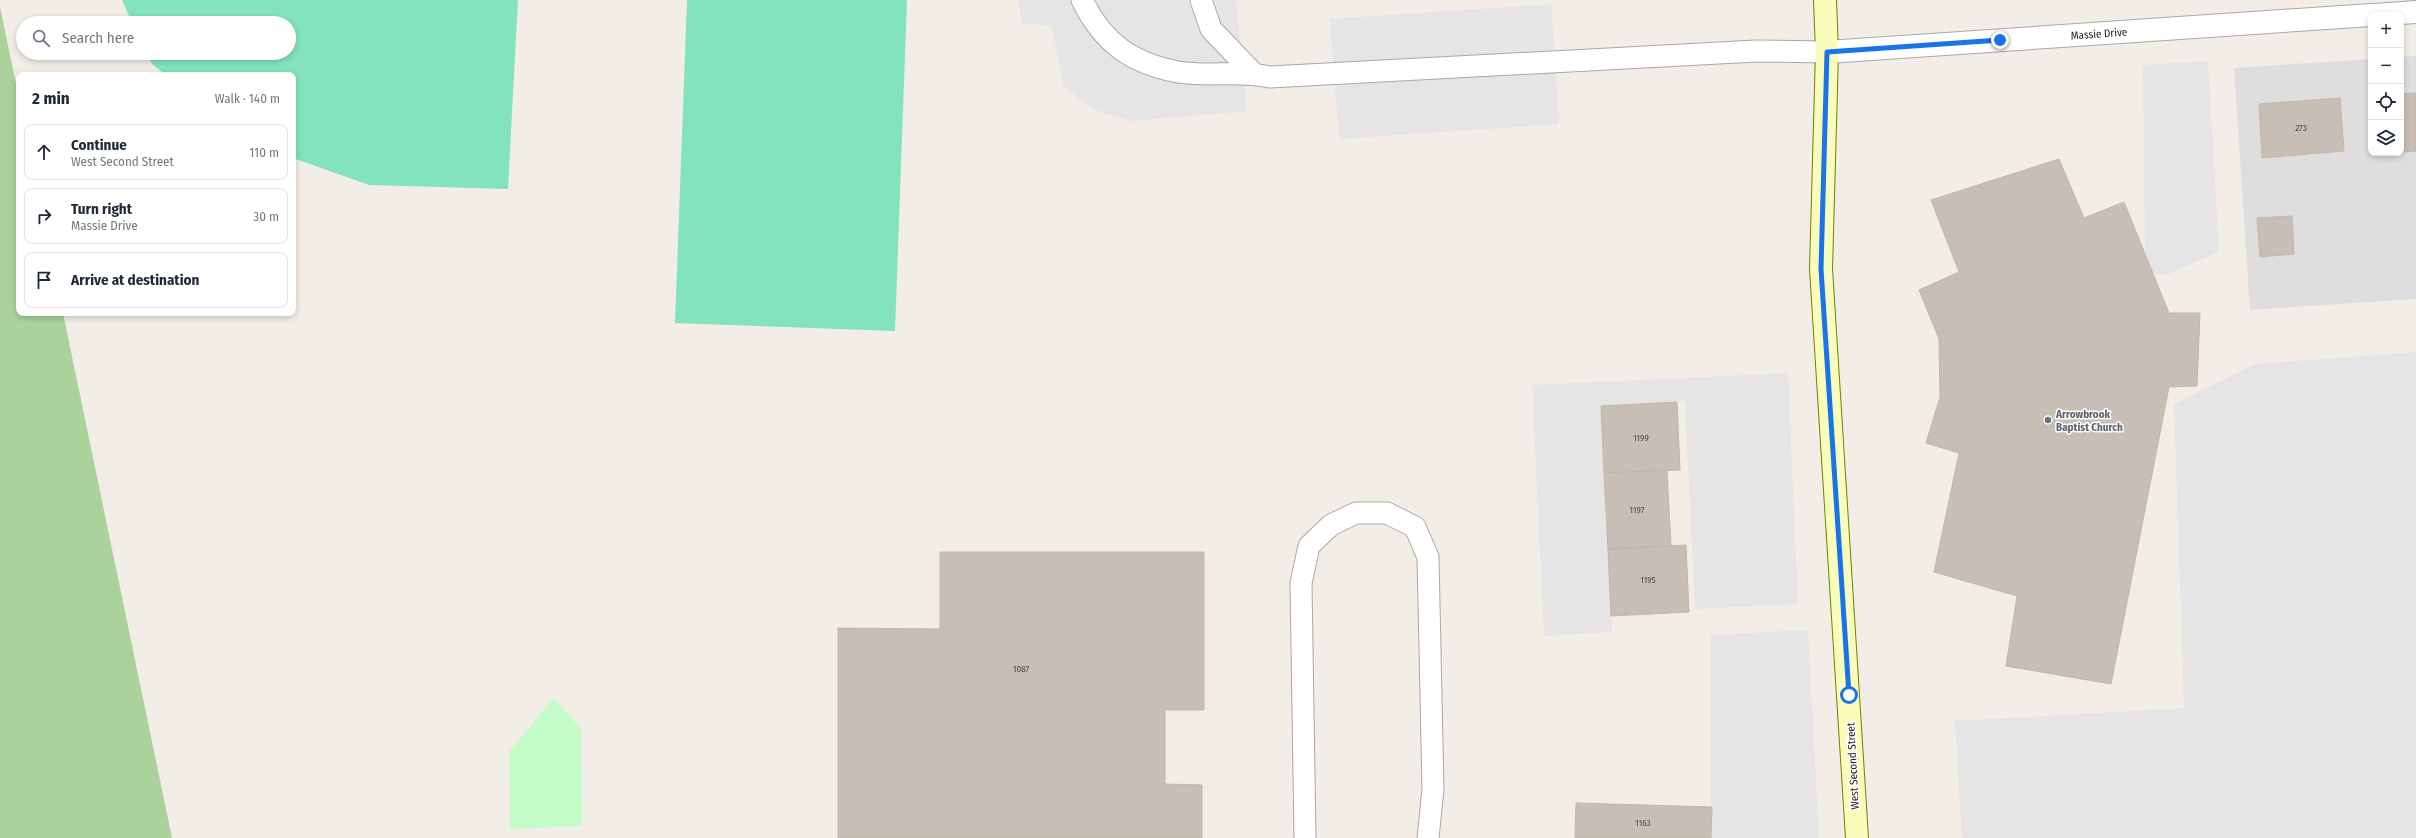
<!DOCTYPE html>
<meta charset="utf-8">
<style>
:root{--surface:#fff;--page:#f6f6f7;--text:#1f2937;--muted:#747a83;--line:#e0e1e3}
body{margin:0;font-family:"Fira Sans Condensed",sans-serif;background:var(--page);color:var(--text)}
.controls{position:absolute;right:12px;top:12px;display:grid;overflow:hidden;border-radius:8px;box-shadow:0 2px 6px #0003}
.controls button{width:36px;height:36px;display:grid;place-items:center;padding:0;border:0;border-bottom:1px solid var(--line);background:var(--surface);color:var(--text);font:20px sans-serif}
.stop{position:absolute;width:12px;height:12px;margin:-9px;border:3px solid #1a73e8;border-radius:50%;background:#fff}
.stop.end{background:#1a73e8;border-color:#fff;box-shadow:0 1px 4px #0008}
.list{margin:0;padding:0;list-style:none}
h2{display:flex;justify-content:space-between;align-items:center;height:52px;margin:0;padding:0 16px;font-size:17px}
h2 small{font-size:13px;font-weight:400;color:var(--muted)}
.list li{display:grid;grid-template-columns:26px 1fr auto;gap:12px;align-items:center;box-sizing:border-box;height:56px;margin:0 8px 8px;padding:0 8px;border:1px solid var(--line);border-radius:8px}
.list b{display:block;font-size:15px;white-space:nowrap}
.list p{margin:0;font-size:13px;white-space:nowrap;color:var(--muted)}
.list em{font-size:13px;font-style:normal;color:var(--muted)}
.icon{flex:none;width:22px;height:22px;fill:none;stroke:currentColor;stroke-width:2;stroke-linecap:round;stroke-linejoin:round}
.map{position:relative;flex:none;width:2416px;height:838px;overflow:hidden}
.search{position:absolute;background:var(--surface);box-shadow:0 2px 6px #0003;left:16px;top:16px;width:280px;height:44px;display:flex;align-items:center;gap:10px;box-sizing:border-box;padding:0 14px;border-radius:22px;color:var(--muted);font-size:15px}
.panel{position:absolute;background:var(--surface);box-shadow:0 2px 6px #0003;left:16px;top:72px;width:280px;height:244px;border-radius:8px}
.map>svg:first-child{display:block}
.residential{fill:#dfdede}
.forest{fill:#acd29b}
.park{fill:#c4fcc8}
.pitch{fill:#83e3bd}
.parking{fill:#e5e5e5}
.building{fill:#c7beb6;stroke:#c4b5a9}
.lines{fill:none;stroke-linecap:round;stroke-linejoin:round}
.service-casing{stroke:#a8a8a8;stroke-width:23}
.minor-casing{stroke:#a8a8a8;stroke-width:24}
.secondary-casing{stroke:#738000;stroke-width:24}
.service{stroke:#fff;stroke-width:21}
.minor{stroke:#fff;stroke-width:22}
.secondary{stroke:#f9fcbb;stroke-width:22}
.route{stroke:#1a73e8;stroke-width:5}
.worship-dot{fill:#6b7280;stroke:#fff;stroke-width:1.5}
.labels{text-anchor:middle;dominant-baseline:central;stroke-width:3;stroke-linejoin:round;paint-order:stroke}
.number-label{font-size:9px;fill:#4a4846}
.street-label{font-size:11px;fill:#212121;stroke:#fff}
.worship-label{font-size:11px;font-weight:bold;fill:#5b616d;stroke:#fff;text-anchor:start}
</style>
<div class="map">
<svg width="2416" height="838" viewBox="0 0 2416 838">
<rect width="100%" height="100%" fill="#f2eee7"/>
<!-- residential -->
<path class="residential" d="M2416 56V299L2250 310 2234 68 2371 59V153H2401V57Z"/>
<!-- forest -->
<path class="forest" d="M0 7 19 98V313H63L172 838H0Z"/>
<!-- park -->
<path class="park" d="M554 698 581 729 582 826 510 829 509 752Z"/>
<!-- pitch -->
<g class="pitch">
<path d="M122 0H518L508 189 369 185 293 158V75H166L152 64 146 53H289V23H132Z"/>
<path d="M687 0H907L895 331 675 323Z"/>
</g>
<!-- parking -->
<g class="parking">
<path d="M1019 0H1236L1247 111 1131 121 1095 110 1064 87 1052 26 1021 23Z"/>
<path d="M1551 4 1559 124 1339 139 1330 19Z"/>
<path d="M2208 61 2219 252 2166 275 2152 274 2145 254 2143 65Z"/>
<path d="M2416 352V838H1962L1955 721 2184 708 2174 404 2255 364Z"/>
<path d="M1788 373 1798 604 1695 609 1685 401 1602 406 1612 632 1544 636 1532 385Z"/>
<path d="M1808 630 1819 838H1711V635Z"/>
</g>
<!-- building -->
<g class="building">
<path d="M2416 93V151L2401 152V94Z"/>
<path d="M2340 98 2344 151 2262 158 2259 104Z"/>
<path d="M2059 159 2084 218 2124 202 2169 313H2200L2197 386 2169 387 2111 684 2006 666 2017 596 1934 572 1959 453 1926 443 1940 397 1939 339 1919 290 1959 272 1931 200Z"/>
<path d="M2292 216 2294 254 2260 257 2257 218Z"/>
<path d="M1677 402 1680 470 1604 473 1601 406Z"/>
<path d="M1667 470 1671 546 1608 549 1604 473Z"/>
<path d="M1686 545 1689 612 1611 616 1608 549Z"/>
<path d="M940 552H1204V710H1165V784L1202 785V838H838V628L940 629Z"/>
<path d="M1576 803 1712 807 1711 838H1575Z"/>
</g>
<g class="lines">
<!-- service casing -->
<g class="service-casing">
<g id="service">
<path d="M1082 0C1103 43 1131 63 1178 72 1209 77 1240 70 1270 77L1756 51 1827 52"/>
<path d="M1201 0 1211 29 1254 74"/>
<path d="M1305 838 1301 583 1309 546 1331 525 1356 513H1387L1415 527 1428 557 1433 789 1428 838"/>
</g>
</g>
<!-- minor casing -->
<g class="minor-casing">
<g id="minor">
<path d="M2375 15 2416 12"/>
<path d="M1827 52 2371 15"/>
</g>
</g>
<!-- secondary casing -->
<g class="secondary-casing">
<path id="secondary" d="M1825 0 1827 52 1821 269 1857 838"/>
</g>
<!-- service -->
<use href="#service" class="service"/>
<!-- minor -->
<use href="#minor" class="minor"/>
<!-- secondary -->
<use href="#secondary" class="secondary"/>
</g>
<g class="lines">
<!-- route -->
<path class="route" d="M1849 695 1821 269 1827 52 2000 40"/>
</g>
<!-- markers -->
<circle class="worship-dot" cx="2048" cy="420" r="4"/>
<g class="labels">
<!-- number labels -->
<g class="number-label">
<text x="2301" y="128">273</text>
<text x="1641" y="438">1199</text>
<text x="1637" y="510">1197</text>
<text x="1648" y="580">1195</text>
<text x="1021" y="669">1087</text>
<text x="1643" y="823">1163</text>
</g>
<!-- street labels -->
<g class="street-label">
<text transform="translate(2099 34) rotate(-4)">Massie Drive</text>
<text transform="translate(1853 766) rotate(-93)">West Second Street</text>
</g>
<!-- worship labels -->
<g class="worship-label">
<text x="2056" y="414">Arrowbrook<tspan x="2056" dy="13">Baptist Church</tspan></text>
</g>
</g>
</svg>
<div class="controls">
<button>+</button>
<button>−</button>
<button><svg class="icon" aria-label="locate" viewBox="0 0 24 24"><circle cx="12" cy="12" r="6"/><path d="M12 2v4M12 18v4M2 12h4M18 12h4"/></svg></button>
<button><svg class="icon" aria-label="layers" viewBox="0 0 24 24"><path d="M12 4l9 5-9 5-9-5zM3 14l9 5 9-5"/></svg></button>
</div>
<div class="stop" style="left:1849px;top:695px"></div>
<div class="stop end" style="left:2000px;top:40px"></div>
<div class="search"><svg class="icon" aria-label="search" viewBox="0 0 24 24"><circle cx="10" cy="10" r="6"/><path d="M15 15l6 6"/></svg>Search here</div>
<section class="panel">
<h2>2 min<small>Walk · 140 m</small></h2>
<ul class="list">
<li><svg class="icon" aria-label="ahead" viewBox="0 0 24 24"><path d="M12 20V5M6 11l6-6 6 6"/></svg><div><b>Continue</b><p>West Second Street</p></div><em>110 m</em></li>
<li><svg class="icon" aria-label="right" viewBox="0 0 24 24"><path d="M7 20v-9h11M14 6l5 5-5 5"/></svg><div><b>Turn right</b><p>Massie Drive</p></div><em>30 m</em></li>
<li><svg class="icon" aria-label="arrive" viewBox="0 0 24 24"><path d="M6 21V4h12l-3 4 3 4H6"/></svg><div><b>Arrive at destination</b></div></li>
</ul>
</section>
</div>
